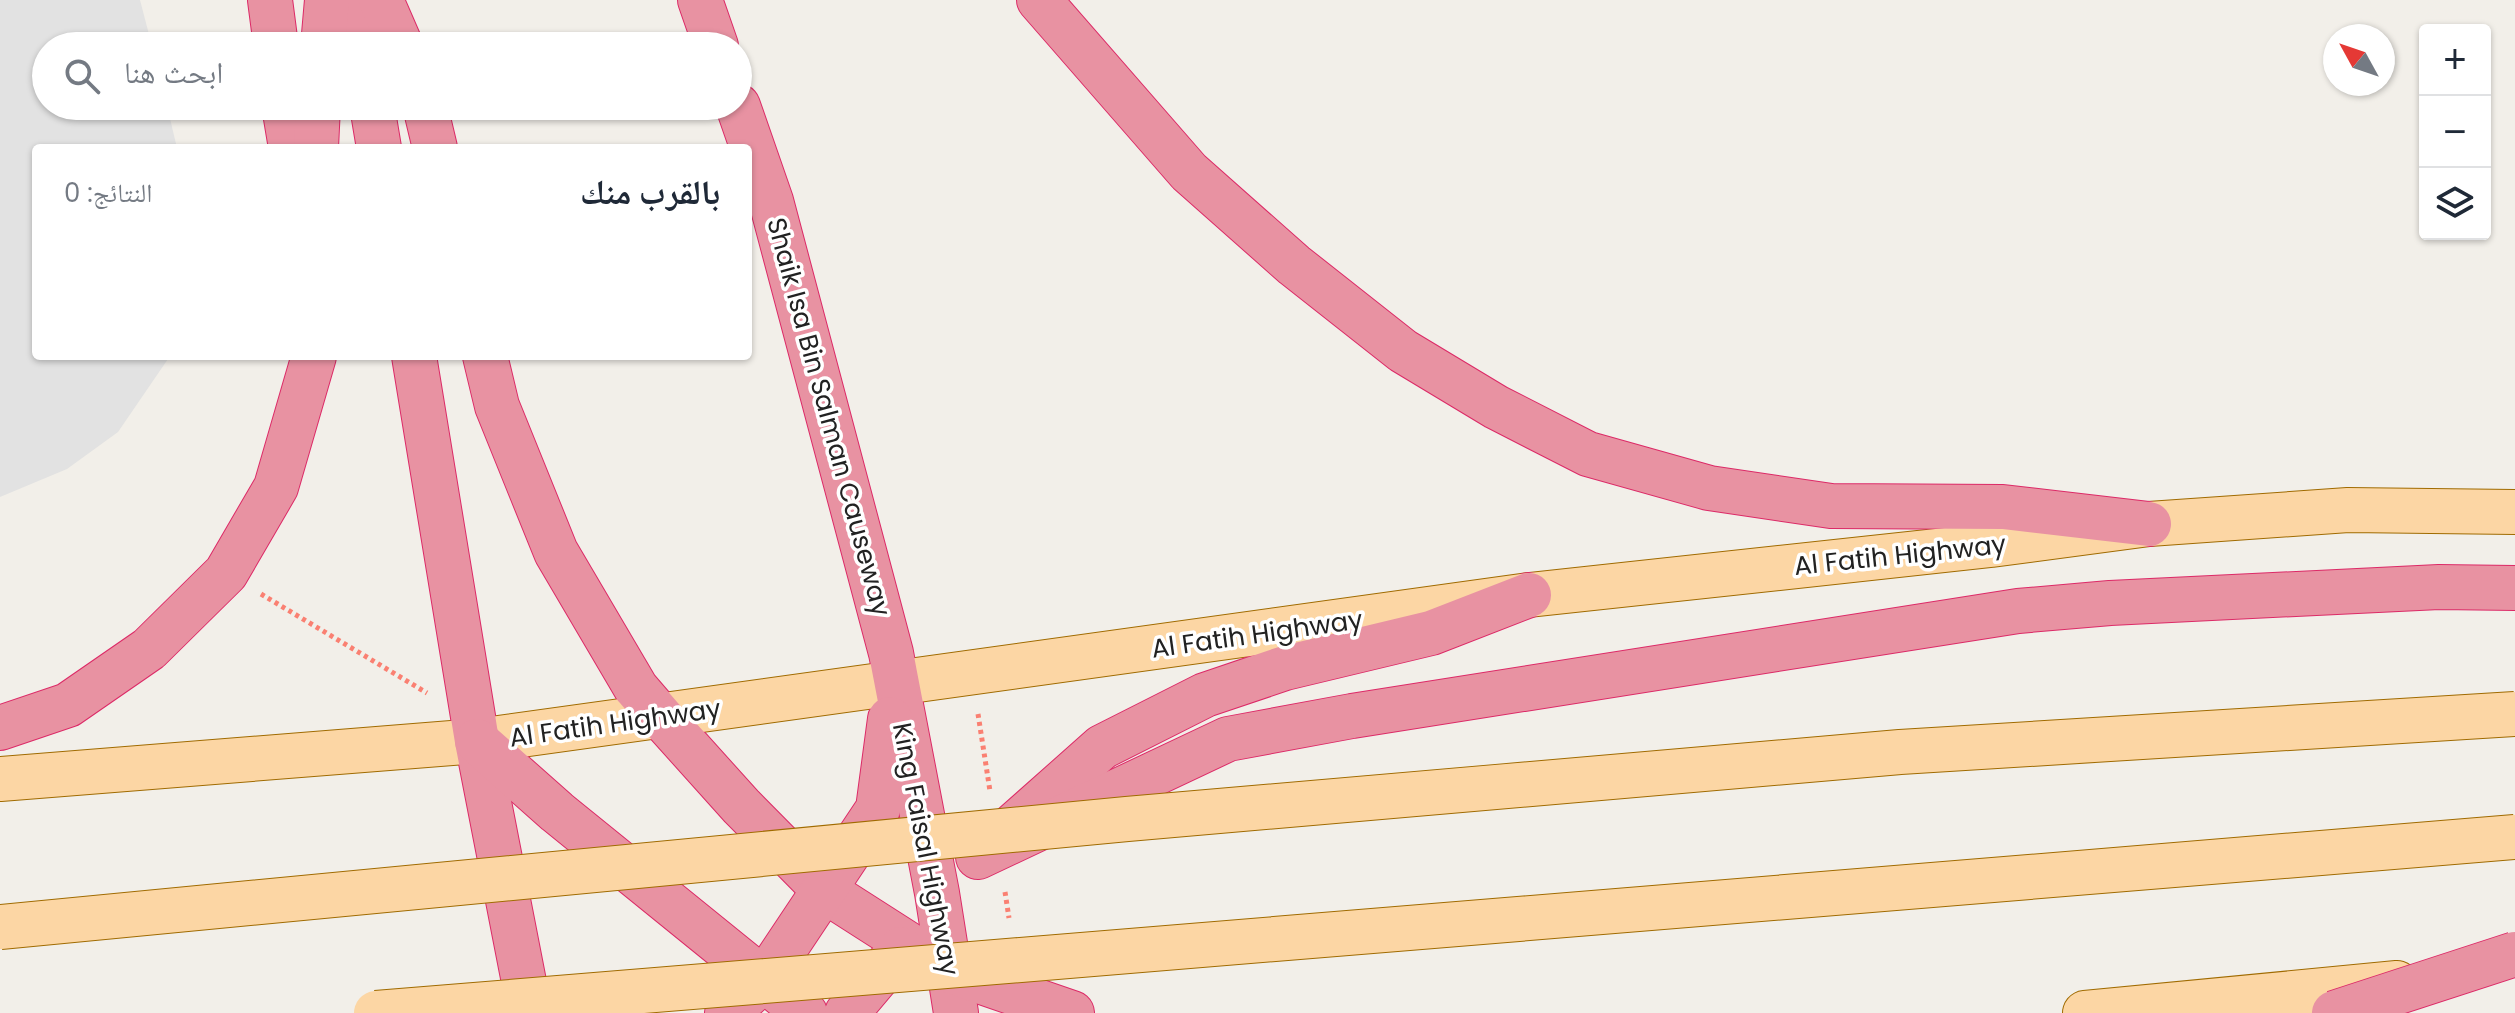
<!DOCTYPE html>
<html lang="ar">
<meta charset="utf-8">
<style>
:root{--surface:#fff;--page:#f2f2f3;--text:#1f2937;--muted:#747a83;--line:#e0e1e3}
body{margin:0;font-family:Poppins,"Noto Naskh Arabic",sans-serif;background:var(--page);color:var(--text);direction:rtl}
.controls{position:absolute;right:24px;top:24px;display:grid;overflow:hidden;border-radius:8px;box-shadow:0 2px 6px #0004}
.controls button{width:72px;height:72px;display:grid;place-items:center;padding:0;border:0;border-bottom:2px solid var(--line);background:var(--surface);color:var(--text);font:40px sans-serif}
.compass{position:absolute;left:2323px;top:24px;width:72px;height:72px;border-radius:50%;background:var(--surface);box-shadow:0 2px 6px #0004;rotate:310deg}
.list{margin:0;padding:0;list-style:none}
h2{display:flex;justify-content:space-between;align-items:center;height:104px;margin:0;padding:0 32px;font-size:34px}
h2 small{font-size:26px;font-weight:400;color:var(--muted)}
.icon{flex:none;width:44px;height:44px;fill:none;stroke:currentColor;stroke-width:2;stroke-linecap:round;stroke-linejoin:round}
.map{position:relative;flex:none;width:2515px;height:1013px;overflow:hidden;direction:ltr}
.search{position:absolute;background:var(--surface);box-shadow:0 2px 6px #0004;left:32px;top:32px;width:720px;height:88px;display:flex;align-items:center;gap:20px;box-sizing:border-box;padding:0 28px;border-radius:44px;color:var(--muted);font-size:30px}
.panel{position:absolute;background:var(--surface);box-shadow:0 2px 6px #0004;left:32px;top:144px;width:720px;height:216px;border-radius:8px;direction:rtl}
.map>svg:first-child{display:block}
.parking{fill:#e2e2e2}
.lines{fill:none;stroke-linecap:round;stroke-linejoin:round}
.primary-casing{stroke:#a06b00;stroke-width:46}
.highway-casing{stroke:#dc2a67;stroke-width:46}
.path{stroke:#fa8072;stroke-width:5;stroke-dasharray:4 4;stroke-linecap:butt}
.primary{stroke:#fcd6a4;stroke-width:44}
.highway{stroke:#e892a2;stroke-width:44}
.primary-bridge-casing{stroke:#a06b00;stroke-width:46;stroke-linecap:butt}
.highway-bridge-casing{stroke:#dc2a67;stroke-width:46;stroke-linecap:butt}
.primary-bridge{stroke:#fcd6a4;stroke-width:44}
.highway-bridge{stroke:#e892a2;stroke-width:44}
.labels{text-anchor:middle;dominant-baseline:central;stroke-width:7;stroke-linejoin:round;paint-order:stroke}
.street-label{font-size:26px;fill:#222;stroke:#fff}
</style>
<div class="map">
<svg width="2515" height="1013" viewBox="0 0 2515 1013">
<rect width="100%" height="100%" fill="#f2efe9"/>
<!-- parking -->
<path class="parking" d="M0 0H140L152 46H46V106H167L177 148H36V356H170L118 432 67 469 0 497Z"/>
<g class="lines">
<!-- primary casing -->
<g class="primary-casing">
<g id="primary">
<path d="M0 779 477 741 1529 595 1991 545 2149 524 2348 510 2515 512"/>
<path d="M2085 1013 2397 983"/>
</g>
</g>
<!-- highway casing -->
<g class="highway-casing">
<g id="highway">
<path d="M270 0 276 46"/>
<path d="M354 0 362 46"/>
<path d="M381 0 401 46"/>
<path d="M700 0 716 46"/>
<path d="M1039 0 1189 172 1294 265 1403 351 1496 407 1588 454 1709 488 1831 506 2003 507 2149 524"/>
<path d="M323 46 327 0"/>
<path d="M284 106 291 148"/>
<path d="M372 106 379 148"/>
<path d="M425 106 435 148"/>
<path d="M738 106 771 201 891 653 937 893 956 1013"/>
<path d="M316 148 318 106"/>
<path d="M414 356 477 741 530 1013"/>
<path d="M485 356 497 406 556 552 636 688 661 717 741 806 825 891 950 971 1072 1013"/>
<path d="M0 728 68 705 149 649 226 573 276 487 314 356"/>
<path d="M477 741 557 812 805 1013"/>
<path d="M1013 826 1102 747 1205 695 1285 668 1431 633 1529 595"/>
<path d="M978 857 1228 739 1352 716 2018 611 2110 603 2439 587 2515 588"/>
<path d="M727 1013 764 980 878 809 890 719"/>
<path d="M847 1013 901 949"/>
</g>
</g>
<!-- path -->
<g class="path">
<path d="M261 594 427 693"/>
<path d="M978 714 990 791"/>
<path d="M1005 892 1009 918"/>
</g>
<!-- primary -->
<use href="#primary" class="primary"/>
<!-- highway -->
<use href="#highway" class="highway"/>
<!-- primary-bridge casing -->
<g class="primary-bridge-casing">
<g id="primary-bridge">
<path d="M0 927 1127 819 1900 752 2515 714"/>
<path d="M376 1013 2515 837"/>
</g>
</g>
<!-- highway-bridge casing -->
<g class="highway-bridge-casing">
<path id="highway-bridge" d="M2334 1013 2515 954"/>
</g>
<!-- primary-bridge -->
<use href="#primary-bridge" class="primary-bridge"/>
<!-- highway-bridge -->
<use href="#highway-bridge" class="highway-bridge"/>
</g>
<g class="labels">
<!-- street labels -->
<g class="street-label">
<text transform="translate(829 417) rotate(75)">Shaik Isa Bin Salman Causeway</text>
<text transform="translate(1900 555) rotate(-6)">Al Fatih Highway</text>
<text transform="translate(1257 634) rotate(-8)">Al Fatih Highway</text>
<text transform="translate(615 723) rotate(-8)">Al Fatih Highway</text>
<text transform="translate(926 849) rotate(79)">King Faisal Highway</text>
</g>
</g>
</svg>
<div class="controls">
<button>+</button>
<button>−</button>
<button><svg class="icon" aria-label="layers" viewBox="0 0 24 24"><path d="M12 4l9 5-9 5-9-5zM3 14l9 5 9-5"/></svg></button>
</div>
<svg class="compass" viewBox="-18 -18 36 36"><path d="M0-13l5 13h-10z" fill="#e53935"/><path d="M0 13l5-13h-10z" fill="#747a83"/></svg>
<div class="search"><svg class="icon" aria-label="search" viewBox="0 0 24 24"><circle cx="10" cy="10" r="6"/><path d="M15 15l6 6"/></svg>ابحث هنا</div>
<section class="panel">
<h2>بالقرب منك<small>النتائج: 0</small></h2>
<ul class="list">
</ul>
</section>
</div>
